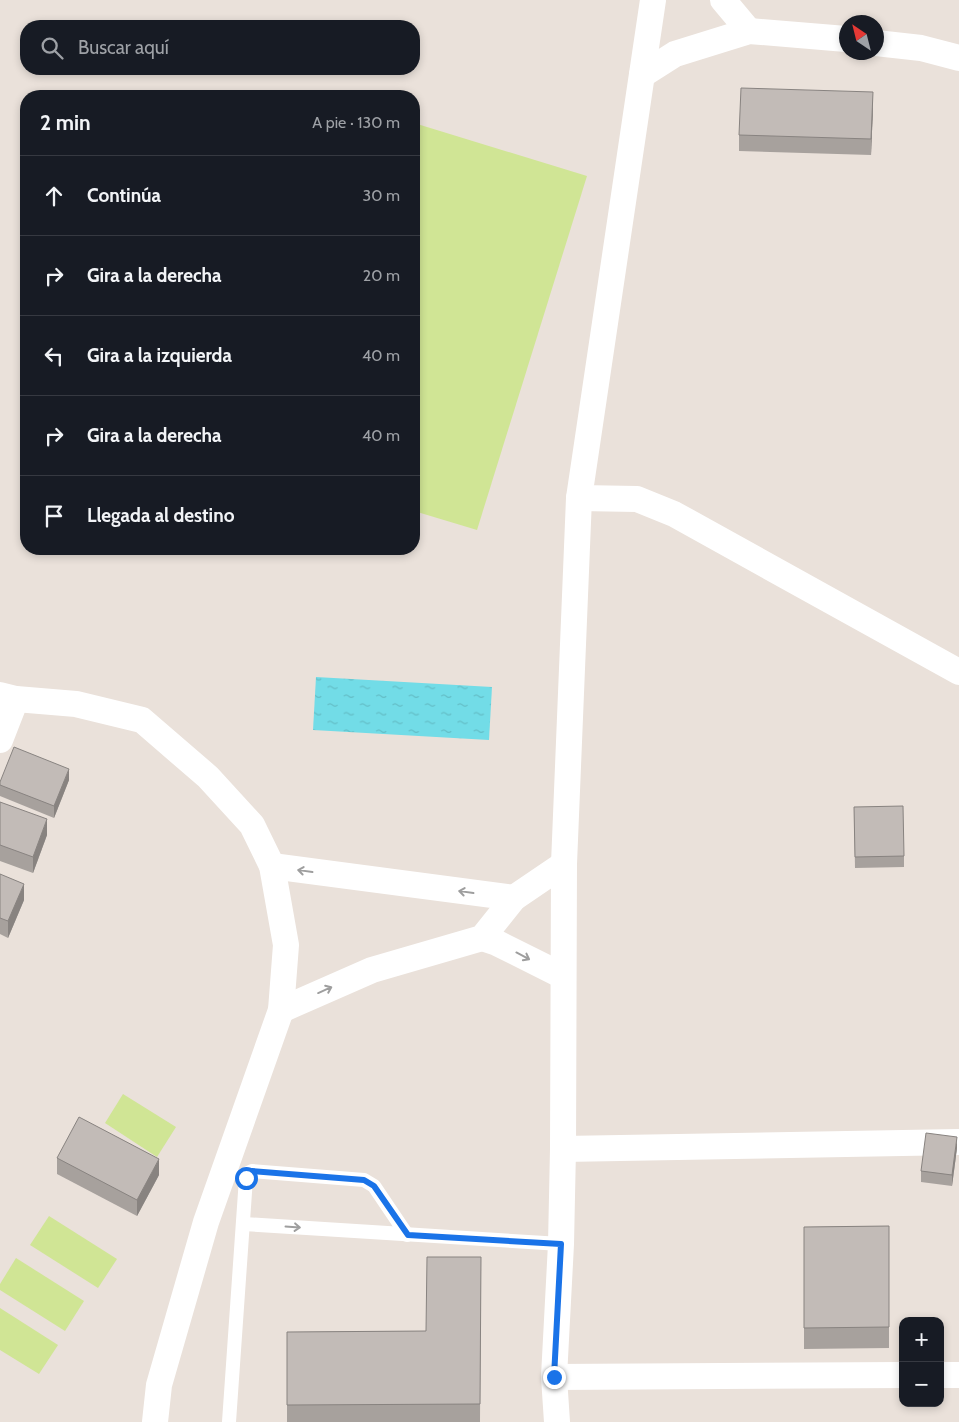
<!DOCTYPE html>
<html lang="es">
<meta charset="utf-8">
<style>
:root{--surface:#171b24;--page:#242831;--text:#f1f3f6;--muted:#9ea1a6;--line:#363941}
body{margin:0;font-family:Cabin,sans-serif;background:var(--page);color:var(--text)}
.controls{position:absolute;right:15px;bottom:15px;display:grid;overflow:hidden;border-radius:10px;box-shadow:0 2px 8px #0003}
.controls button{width:45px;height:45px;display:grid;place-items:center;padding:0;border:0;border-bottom:1px solid var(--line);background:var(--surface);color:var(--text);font:25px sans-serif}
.compass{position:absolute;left:839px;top:15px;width:45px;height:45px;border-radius:50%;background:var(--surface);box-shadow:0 2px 8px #0003;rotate:325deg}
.stop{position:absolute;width:15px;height:15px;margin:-11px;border:4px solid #1a73e8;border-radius:50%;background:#fff}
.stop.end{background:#1a73e8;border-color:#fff;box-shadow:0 1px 5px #0008}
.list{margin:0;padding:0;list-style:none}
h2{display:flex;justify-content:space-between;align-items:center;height:65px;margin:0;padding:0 20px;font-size:21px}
h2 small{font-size:16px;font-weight:400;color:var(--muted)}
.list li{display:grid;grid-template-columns:32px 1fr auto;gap:15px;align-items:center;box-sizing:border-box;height:80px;padding:0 20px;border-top:1px solid var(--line)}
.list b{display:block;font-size:19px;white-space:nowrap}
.list em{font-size:16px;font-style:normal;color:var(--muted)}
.icon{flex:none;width:28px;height:28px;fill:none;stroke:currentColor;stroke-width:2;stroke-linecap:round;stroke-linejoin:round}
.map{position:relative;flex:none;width:959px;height:1422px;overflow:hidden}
.search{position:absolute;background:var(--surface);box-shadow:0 2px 8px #0003;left:20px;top:20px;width:400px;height:55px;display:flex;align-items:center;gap:12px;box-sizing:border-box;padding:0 18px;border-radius:20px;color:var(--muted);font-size:19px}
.panel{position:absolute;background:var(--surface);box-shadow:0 2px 8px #0003;left:20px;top:90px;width:400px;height:465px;border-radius:20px}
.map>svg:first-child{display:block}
.pitch{fill:#d0e595}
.water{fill:url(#water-ripples)}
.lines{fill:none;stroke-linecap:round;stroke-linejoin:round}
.lane{stroke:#fff;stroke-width:14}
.street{stroke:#fff;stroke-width:26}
.wall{fill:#a7a19d}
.shaded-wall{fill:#888380}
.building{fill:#c2bbb7;stroke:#888380}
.oneway{stroke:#9e9e9e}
.route{stroke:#1a73e8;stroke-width:6}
</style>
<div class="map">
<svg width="959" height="1422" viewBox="0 0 959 1422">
<defs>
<pattern id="water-ripples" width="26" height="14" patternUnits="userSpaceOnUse" patternTransform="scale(1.25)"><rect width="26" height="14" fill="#72dce7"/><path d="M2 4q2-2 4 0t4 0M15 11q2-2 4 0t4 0" fill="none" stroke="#63bdc6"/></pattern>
</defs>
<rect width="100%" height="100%" fill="#eae1da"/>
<!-- pitch -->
<g class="pitch">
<path d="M414 123 587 176 477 530 414 511Z"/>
<path d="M123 1094 176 1127 157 1157 105 1123Z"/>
<path d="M49 1216 117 1259 98 1288 30 1245Z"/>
<path d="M16 1258 84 1301 65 1331 0 1290V1284Z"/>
<path d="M0 1308 58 1345 39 1374 0 1350Z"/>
</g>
<!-- water -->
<path class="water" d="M316 677 492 687 489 740 313 730Z"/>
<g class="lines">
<!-- lane -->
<g class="lane">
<path d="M244 1224 561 1244"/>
<path d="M229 1422 246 1178 248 1173 252 1171 364 1180 374 1186 407 1235"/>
</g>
<!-- street -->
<g class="street">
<path d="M723 0 749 31"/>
<path d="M876 43 921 48 959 58"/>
<path d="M642 75 675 54 749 31 846 39"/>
<path d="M579 498 637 499 674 514 959 672"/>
<path d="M0 695 16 699 76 704 142 720 208 777 252 825 272 866 286 945 281 1010 206 1222 159 1385 155 1422"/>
<path d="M0 740 16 699"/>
<path d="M272 866 514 898"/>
<path d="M482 938 497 943 563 976"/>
<path d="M281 1010 372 970 482 938 514 898 564 864"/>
<path d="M563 1149 959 1142"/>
<path d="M940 1375H959"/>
<path d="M554 1377 903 1375"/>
<path d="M557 1422 554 1377 561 1244 563 1149 564 864 579 498 653 0"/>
</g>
</g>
<!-- wall -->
<g class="wall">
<path d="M873 108 871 155 739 151V135Z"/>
<path d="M69 780 54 818 0 796V782Z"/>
<path d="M0 802 47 835 33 873 0 861Z"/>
<path d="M854 807 904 856V867L855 868Z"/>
<path d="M0 874 24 900 8 938 0 934Z"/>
<path d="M957 1148 952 1186 921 1182V1171Z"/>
<path d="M57 1158 159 1175 137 1216 57 1174Z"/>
<path d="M889 1226V1348L804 1349V1227Z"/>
<path d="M481 1257 480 1422H287V1332L426 1331Z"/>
</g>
<!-- shaded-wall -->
<g class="shaded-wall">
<path d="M873 92V108L871 155V139Z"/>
<path d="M69 769V780L54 818V806Z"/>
<path d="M47 819V835L33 873V857Z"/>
<path d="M24 884V900L8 938V921Z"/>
<path d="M957 1137V1148L952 1186V1175Z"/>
<path d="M159 1159V1175L137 1216V1200Z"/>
</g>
<!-- building -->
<g class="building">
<path d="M741 88 873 92 871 139 739 135Z"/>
<path d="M14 747 69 769 54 806 0 785V782Z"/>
<path d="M0 802 47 819 33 857 0 845Z"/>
<path d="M903 806 904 856 855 857 854 807Z"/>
<path d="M0 874 24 884 8 921 0 918Z"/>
<path d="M79 1117 159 1159 137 1200 57 1158Z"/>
<path d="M926 1133 957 1137 952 1175 921 1171Z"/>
<path d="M889 1226V1327L804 1328V1227Z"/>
<path d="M427 1257H481L480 1404 287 1405V1332L426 1331Z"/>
</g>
<!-- one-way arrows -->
<defs><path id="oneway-shaft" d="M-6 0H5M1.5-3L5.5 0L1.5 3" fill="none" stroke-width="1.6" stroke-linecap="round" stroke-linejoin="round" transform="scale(1.25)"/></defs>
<g class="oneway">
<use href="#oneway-shaft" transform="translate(305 871) rotate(-172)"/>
<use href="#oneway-shaft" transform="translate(466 892) rotate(-172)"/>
<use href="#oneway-shaft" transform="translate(523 956) rotate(28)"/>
<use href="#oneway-shaft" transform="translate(325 990) rotate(-24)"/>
<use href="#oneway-shaft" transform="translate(293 1227) rotate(4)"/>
</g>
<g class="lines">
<!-- route -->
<path class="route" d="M246 1178 248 1173 252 1171 364 1180 374 1186 408 1235 561 1244 554 1377"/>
</g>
</svg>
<div class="controls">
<button>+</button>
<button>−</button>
</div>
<svg class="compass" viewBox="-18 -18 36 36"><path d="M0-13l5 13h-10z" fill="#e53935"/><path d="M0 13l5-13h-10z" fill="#9ea1a6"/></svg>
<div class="stop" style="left:246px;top:1178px"></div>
<div class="stop end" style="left:554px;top:1377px"></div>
<div class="search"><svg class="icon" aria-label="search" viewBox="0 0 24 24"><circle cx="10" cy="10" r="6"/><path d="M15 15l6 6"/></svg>Buscar aquí</div>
<section class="panel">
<h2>2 min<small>A pie · 130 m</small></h2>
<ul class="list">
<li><svg class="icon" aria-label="ahead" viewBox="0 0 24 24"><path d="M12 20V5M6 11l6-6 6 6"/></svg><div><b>Continúa</b></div><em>30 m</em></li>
<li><svg class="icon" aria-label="right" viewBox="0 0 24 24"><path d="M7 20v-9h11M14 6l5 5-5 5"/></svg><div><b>Gira a la derecha</b></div><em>20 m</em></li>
<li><svg class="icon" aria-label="left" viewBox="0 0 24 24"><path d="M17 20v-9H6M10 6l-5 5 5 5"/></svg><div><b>Gira a la izquierda</b></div><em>40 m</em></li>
<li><svg class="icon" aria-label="right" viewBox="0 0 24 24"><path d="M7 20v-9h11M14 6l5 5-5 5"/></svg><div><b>Gira a la derecha</b></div><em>40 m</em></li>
<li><svg class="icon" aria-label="arrive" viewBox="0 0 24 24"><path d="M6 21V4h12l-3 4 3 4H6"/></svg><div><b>Llegada al destino</b></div></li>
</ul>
</section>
</div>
